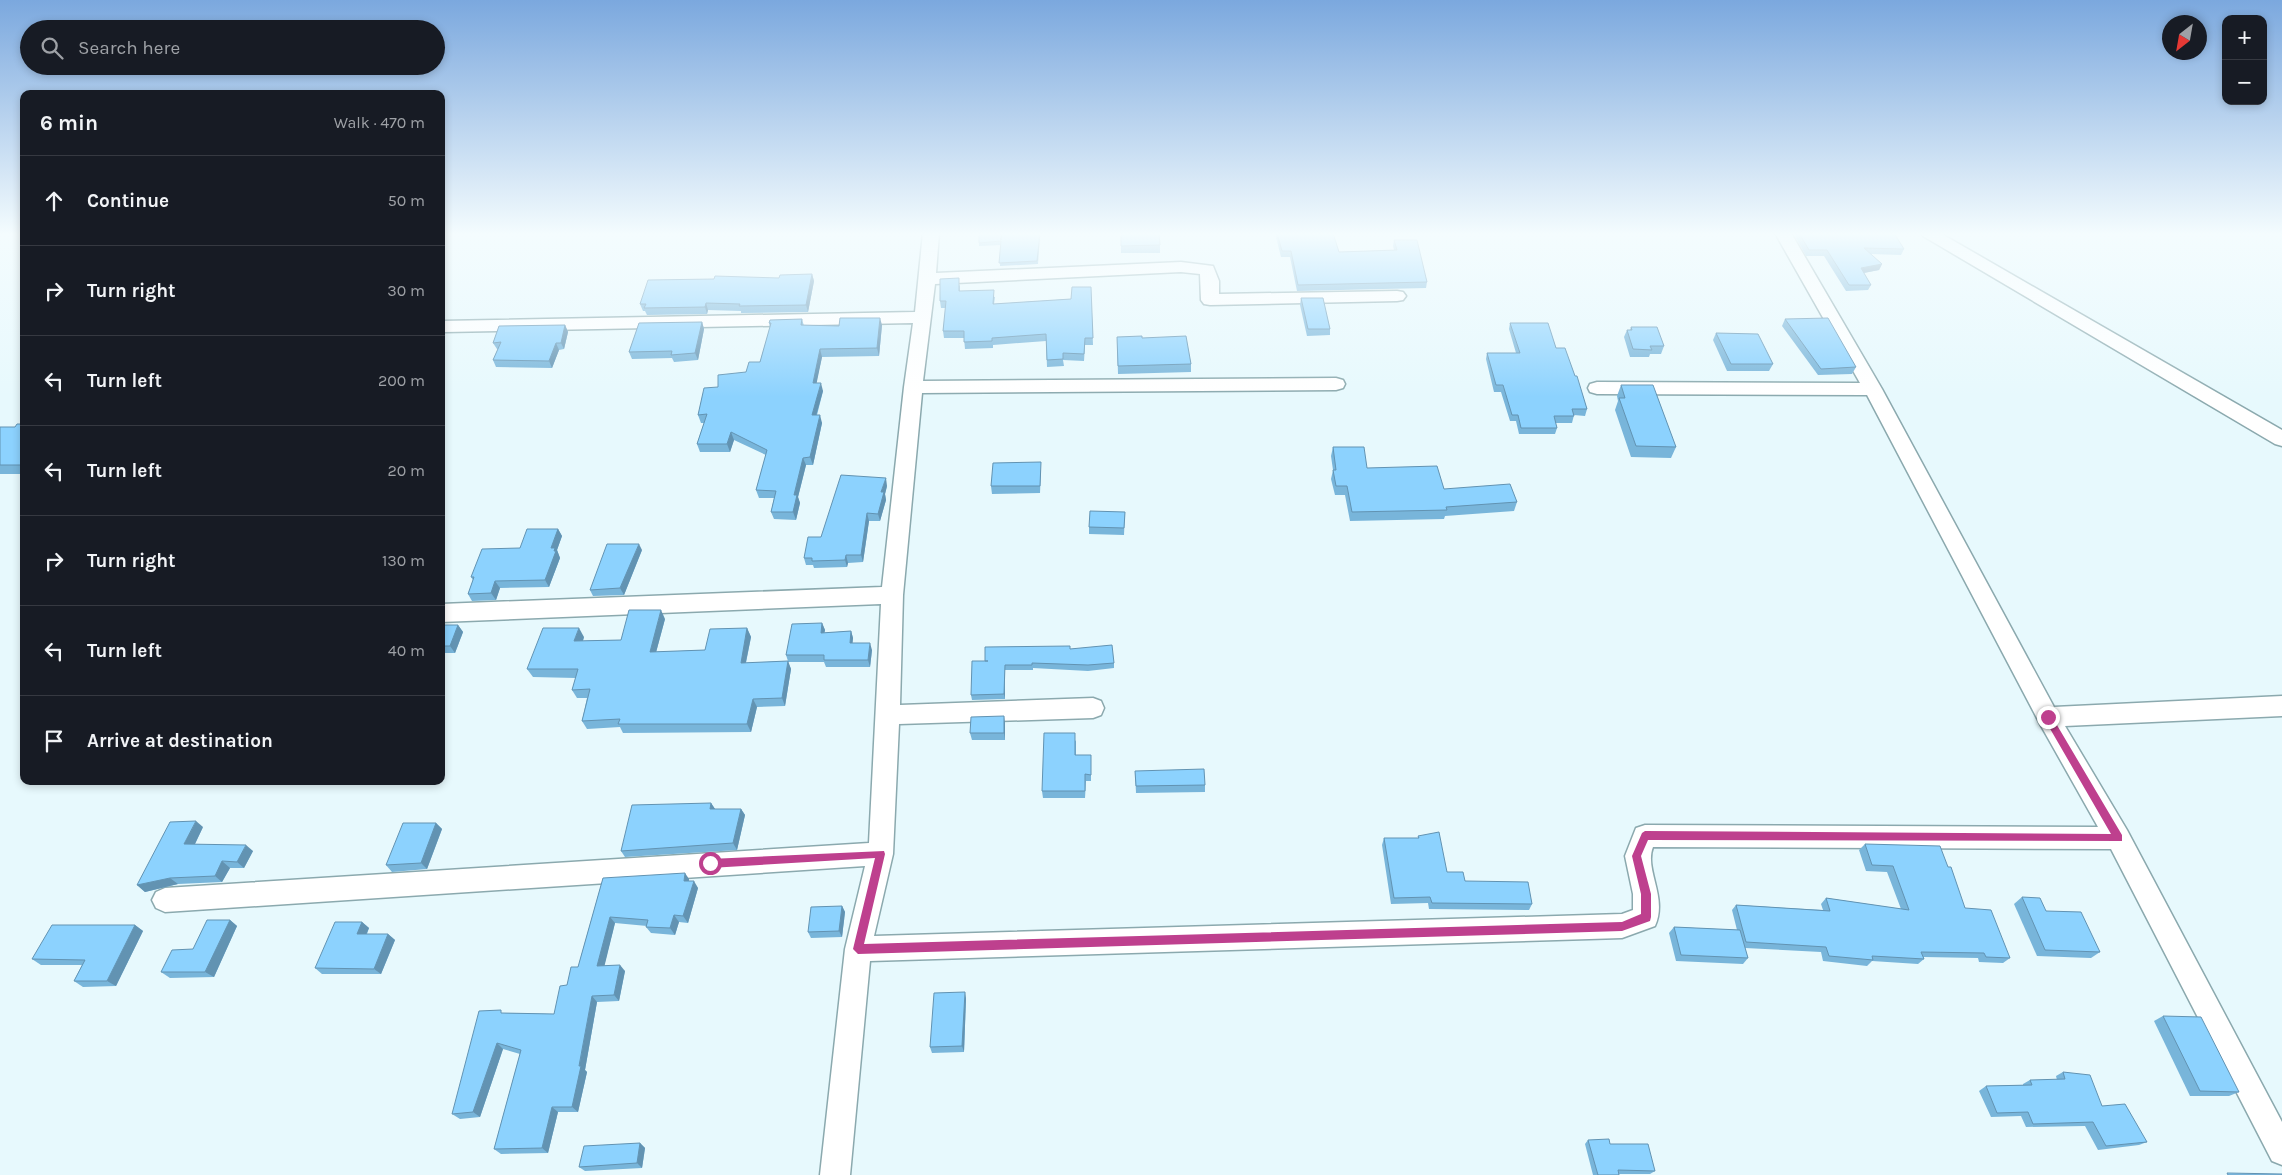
<!DOCTYPE html>
<meta charset="utf-8">
<style>
:root{--surface:#171b24;--page:#242831;--text:#f1f3f6;--muted:#9ea1a6;--line:#363941}
body{margin:0;font-family:Karla,sans-serif;background:var(--page);color:var(--text)}
.controls{position:absolute;right:15px;top:15px;display:grid;overflow:hidden;border-radius:10px;box-shadow:0 2px 8px #0003}
.controls button{width:45px;height:45px;display:grid;place-items:center;padding:0;border:0;border-bottom:1px solid var(--line);background:var(--surface);color:var(--text);font:25px sans-serif}
.compass{position:absolute;left:2162px;top:15px;width:45px;height:45px;border-radius:50%;background:var(--surface);box-shadow:0 2px 8px #0003;rotate:211deg}
.stop{position:absolute;width:15px;height:15px;margin:-11px;border:4px solid #be408e;border-radius:50%;background:#fff}
.stop.end{background:#be408e;border-color:#fff;box-shadow:0 1px 5px #0008}
.list{margin:0;padding:0;list-style:none}
h2{display:flex;justify-content:space-between;align-items:center;height:65px;margin:0;padding:0 20px;font-size:21px}
h2 small{font-size:16px;font-weight:400;color:var(--muted)}
.list li{display:grid;grid-template-columns:32px 1fr auto;gap:15px;align-items:center;box-sizing:border-box;height:90px;padding:0 20px;border-top:1px solid var(--line)}
.list b{display:block;font-size:19px;white-space:nowrap}
.list em{font-size:16px;font-style:normal;color:var(--muted)}
.icon{flex:none;width:28px;height:28px;fill:none;stroke:currentColor;stroke-width:2;stroke-linecap:round;stroke-linejoin:round}
.map{position:relative;flex:none;width:2282px;height:1175px;overflow:hidden}
.search{position:absolute;background:var(--surface);box-shadow:0 2px 8px #0003;left:20px;top:20px;width:425px;height:55px;display:flex;align-items:center;gap:12px;box-sizing:border-box;padding:0 18px;border-radius:28px;color:var(--muted);font-size:19px}
.panel{position:absolute;background:var(--surface);box-shadow:0 2px 8px #0003;left:20px;top:90px;width:425px;height:695px;border-radius:10px}
.map>svg:first-child{display:block}
.lines{fill:none;stroke-linecap:round;stroke-linejoin:round}
.minor-casing{stroke:#8ba9ae;stroke-width:3}
.minor{fill:#fff;fill-rule:evenodd}
.wall{fill:#78b5da}
.shaded-wall{fill:#6293b2}
.building{fill:#8cd2fe;stroke:#6293b2}
.route{fill:#be408e}
</style>
<div class="map">
<svg width="2282" height="1175" viewBox="0 0 2282 1175">
<rect width="100%" height="100%" fill="#e7f9fd"/>
<g class="lines">
<!-- minor casing -->
<g class="minor-casing">
<g id="minor">
<path d="M923 233H939L936 273 1181 262 1213 266 1219 281V294L1397 291 1403 292 1406 296 1403 300 1397 301 1210 305 1204 304 1201 300 1200 274 1181 272 935 284 923 381 1336 378 1343 380 1345 384 1343 388 1336 390 922 393 903 595 900 705 1093 698 1101 701 1104 708 1101 715 1093 718 899 724 893 854 874 936 1622 914 1633 910V894L1625 856 1636 828 1645 825 2098 827 2040 724 1867 395 1597 394 1590 392 1588 388 1590 384 1597 382 1860 383 1775 233H1791L1882 389 2054 707 2282 696V716L2065 726 2127 830 2282 1122V1165L2272 1161 2111 849 1653 847C1644 870 1668 897 1655 926L1622 938 870 961 850 1175H820L845 949 865 866 165 912 156 908 152 900 156 892 165 888 869 843 881 604 441 622V604L882 587 904 387 913 323 445 332 441 331V321L915 312Z"/>
<path d="M1921 233H1940L2282 430V446L2275 444 1923 236Z"/>
</g>
</g>
<!-- minor -->
<use href="#minor" class="minor"/>
</g>
<!-- wall -->
<g class="wall">
<path d="M1121 233 1160 245V253H1121Z"/>
<path d="M1275 233H1333L1339 252 1394 250 1393 246 1394 240 1427 282 1426 288 1297 291 1290 257H1281Z"/>
<path d="M1797 233H1894L1904 249 1901 255 1871 254 1882 264 1879 270 1864 273 1871 285 1868 290 1846 291 1824 256H1806L1795 236Z"/>
<path d="M1040 237 1038 264 1000 266 1001 245 979 246V243L1001 239Z"/>
<path d="M812 274 814 281 808 312 741 313V311L708 310 707 314 647 315 645 311H643L640 304 779 278Z"/>
<path d="M960 285V291L995 297 994 304 1071 299 1091 287 1093 345H1085L1084 361 1063 360 1064 366 1047 367 1046 341 993 345V348L965 349 964 338H944L943 331 946 308H941L940 301Z"/>
<path d="M1301 298 1330 329V335L1307 336 1300 305Z"/>
<path d="M802 319 804 326 882 325 879 356 822 357 816 383 823 391 817 415 822 423 813 465H806L798 497 800 503 796 520 774 519 771 512 774 498H759L756 490 766 455 734 440 730 452H700L697 444 704 423H701L698 415 718 387 746 372 760 362 770 328 769 323Z"/>
<path d="M1785 319 1856 367 1852 374 1818 375 1782 326Z"/>
<path d="M702 322 704 329 698 360 674 362 672 358 632 359 629 352Z"/>
<path d="M1510 323 1556 348 1575 376 1587 409 1585 416 1574 415 1572 423H1555L1557 428 1555 434H1519L1516 421H1510L1501 392H1494L1486 359 1487 353H1516L1509 329Z"/>
<path d="M565 325 568 332 564 349 559 350 552 368 496 367 493 360 498 349H497L493 343Z"/>
<path d="M1631 327 1664 346 1661 354H1650L1649 357H1630L1624 337 1627 330H1630Z"/>
<path d="M1716 333 1773 364 1769 371H1727L1713 340Z"/>
<path d="M1117 337 1142 338 1191 364V372L1118 374Z"/>
<path d="M1621 385 1676 447 1671 458 1631 457 1615 410 1618 401 1617 396Z"/>
<path d="M24 424V474H0V427H15Z"/>
<path d="M1333 447 1367 468 1444 489 1517 502 1514 511 1445 516 1444 519 1350 521 1345 495H1335L1331 479 1333 470 1331 456Z"/>
<path d="M1041 470 1040 493 992 494 991 486Z"/>
<path d="M887 486 885 494 886 500 880 521H869L863 562 848 563 847 567 814 568 813 565H806L804 558 821 537Z"/>
<path d="M1125 512 1124 535 1089 534V527Z"/>
<path d="M558 529 562 536 557 550 560 558 549 587 500 588 496 600 472 601 468 594 473 580 471 577 520 548Z"/>
<path d="M642 550 624 595 593 596 590 590Z"/>
<path d="M665 619 656 652 705 650 747 628 751 637 746 663 788 661 786 655 822 623 825 630 824 633 851 631 853 638 852 643 872 650 870 667H826L824 662H788L791 669 785 706 757 707 751 732 623 733 620 727 587 729 582 721 587 698H577L572 690 576 678 533 677 527 669 584 637 583 641 621 640Z"/>
<path d="M441 625H458L463 632 455 653H441Z"/>
<path d="M1071 649 1114 663V668L1088 671 1033 668V670H1005V699L972 700 971 695 985 661Z"/>
<path d="M1005 723V740H972L970 733Z"/>
<path d="M1076 740V755L1091 761V781H1086L1085 798H1043L1042 791Z"/>
<path d="M1135 771 1205 785V792L1136 793Z"/>
<path d="M711 803 715 809H741L745 815 737 850 625 857 621 851Z"/>
<path d="M436 823 442 829 427 869 392 872 386 865Z"/>
<path d="M203 827 195 844 253 851 244 868H230L222 882 178 884 145 892 137 885Z"/>
<path d="M1418 836 1447 872 1465 881 1532 904 1529 910 1429 909 1428 903 1391 904 1382 845 1384 838H1418Z"/>
<path d="M1865 844 1965 908 2010 958 2003 963 1979 962 1978 958 1924 957V959L1918 964 1872 961 1867 966 1823 961 1821 952 1745 948 1748 958 1743 964 1676 961 1669 933 1674 927 1737 930 1732 910 1736 905 1823 910 1821 904 1826 898 1901 909 1887 872 1866 871 1859 850Z"/>
<path d="M603 878 689 879V881L698 888 688 923 679 922 675 935 651 933 646 927 647 926 615 923 604 966 625 971 619 1001 597 1002 585 1070 587 1072 578 1112H558L548 1153 501 1154 494 1149 520 1054 503 1049 480 1117 460 1119 452 1114 505 1013 554 1014 567 985 578 967Z"/>
<path d="M2022 897 2046 911 2100 952 2091 958 2037 956 2014 904Z"/>
<path d="M842 906 845 912 842 937 811 938 808 932Z"/>
<path d="M230 920 237 926 214 977 170 978 161 972 193 949Z"/>
<path d="M362 922 369 928 367 934H388L395 940 381 974H322L315 968Z"/>
<path d="M135 925 143 931 116 986 83 987 74 981 82 965H41L32 959Z"/>
<path d="M966 998 964 1052 932 1053 930 1047Z"/>
<path d="M2163 1016 2239 1092 2229 1096H2190L2154 1021Z"/>
<path d="M2063 1072 2102 1106 2147 1142 2139 1145 2098 1150 2085 1126 2026 1127 2021 1116 1991 1117 1979 1091 1986 1086 2023 1085V1084L2030 1080H2057L2056 1076Z"/>
<path d="M1588 1140 1610 1144 1655 1171 1650 1174H1618L1619 1175H1593L1585 1144Z"/>
<path d="M640 1143 645 1148 642 1168 585 1171 579 1167Z"/>
</g>
<!-- shaded-wall -->
<g class="shaded-wall">
<path d="M1882 264 1879 270 1858 274 1861 268Z"/>
<path d="M812 274 814 281 808 312 806 305Z"/>
<path d="M706 303 708 310 707 314 705 307Z"/>
<path d="M880 318 882 325 879 356 877 348Z"/>
<path d="M702 322 704 329 698 360 695 353Z"/>
<path d="M565 325 568 332 564 349 561 343Z"/>
<path d="M556 343 559 350 552 368 549 361Z"/>
<path d="M820 349 822 357 815 391 813 383Z"/>
<path d="M821 383 823 391 814 423 812 415Z"/>
<path d="M820 415 822 423 813 465 810 457Z"/>
<path d="M731 432 734 440 730 452 727 444Z"/>
<path d="M803 458 806 465 798 497 800 503 796 520 793 512 794 495Z"/>
<path d="M886 478 887 486 885 494 886 500 880 521 878 514 881 492Z"/>
<path d="M867 513 869 521 863 562 861 555Z"/>
<path d="M558 529 562 536 557 550 560 558 549 587 545 580 551 548Z"/>
<path d="M639 544 642 550 624 595 620 588Z"/>
<path d="M846 555 848 563 847 567 845 560Z"/>
<path d="M495 581 500 588 496 600 491 593Z"/>
<path d="M661 610 665 619 654 660 650 652Z"/>
<path d="M822 623 825 630 823 640 821 633Z"/>
<path d="M458 625 463 632 455 653 450 646Z"/>
<path d="M579 628 584 637 580 649 574 641Z"/>
<path d="M747 628 751 637 744 671 741 663Z"/>
<path d="M851 631 853 638 852 650 850 643Z"/>
<path d="M870 643 872 650 870 667 868 660Z"/>
<path d="M788 661 791 669 785 706 782 698Z"/>
<path d="M1005 665V699L1004 694Z"/>
<path d="M753 699 757 707 751 732 747 724Z"/>
<path d="M1004 716 1005 723V740L1004 733Z"/>
<path d="M711 803 715 809H710Z"/>
<path d="M741 809 745 815 737 850 733 843Z"/>
<path d="M196 821 203 827 192 850 184 844Z"/>
<path d="M436 823 442 829 427 869 421 863Z"/>
<path d="M246 845 253 851 244 868 237 862Z"/>
<path d="M222 861 230 868 222 882 215 876Z"/>
<path d="M685 873 689 879 688 888 684 881Z"/>
<path d="M170 878 178 884 145 892 137 885Z"/>
<path d="M694 881 698 888 688 923 683 916Z"/>
<path d="M842 906 845 912 842 937 839 931Z"/>
<path d="M674 915 679 922 675 935 670 928Z"/>
<path d="M610 917 615 923 603 972 597 966Z"/>
<path d="M230 920 237 926 214 977 205 972Z"/>
<path d="M362 922 369 928 364 939 357 934Z"/>
<path d="M135 925 143 931 116 986 107 981Z"/>
<path d="M388 934 395 940 381 974 374 969Z"/>
<path d="M620 965 625 971 619 1001 614 995Z"/>
<path d="M965 992 966 998 964 1052 962 1046Z"/>
<path d="M592 996 597 1002 585 1070 587 1072 578 1112 572 1107Z"/>
<path d="M497 1043 503 1049 480 1117 473 1112Z"/>
<path d="M552 1107 558 1112 548 1153 542 1148Z"/>
<path d="M640 1143 645 1148 642 1168 637 1163Z"/>
</g>
<!-- building -->
<g class="building">
<path d="M979 233H1001V240L1002 233H1040L1037 261 999 263 1001 241 979 243Z"/>
<path d="M1121 233H1159L1160 245 1121 246Z"/>
<path d="M1277 233H1333L1339 252 1397 250 1394 240H1417L1427 282 1298 285 1291 251H1282Z"/>
<path d="M1799 233H1894L1904 249 1864 248 1882 264 1861 268 1871 285H1849L1827 250H1809Z"/>
<path d="M812 274 806 305 739 306 740 304 706 303 705 307 644 308 646 304H640L648 280 714 279 715 276 779 278 780 275Z"/>
<path d="M959 278V291L994 290 993 304 1071 299 1072 287H1091L1093 338H1085L1084 354 1063 353V359L1047 360 1046 334 992 338V341L964 342V331H943L946 301H940V279Z"/>
<path d="M1301 298H1323L1330 329H1308Z"/>
<path d="M840 318H880L877 348 820 349 813 383H821L812 415H820L810 457 803 458 794 495H797L793 512H771L776 491 756 490 767 450 731 432 727 444H697L707 414 698 415 704 388 718 387V375L746 372 749 362H760L771 323H769L770 320 802 319 801 325 839 326Z"/>
<path d="M1828 318 1856 367 1821 369 1785 319Z"/>
<path d="M702 322 695 353 671 355 672 351 629 352 639 323Z"/>
<path d="M1510 323H1548L1556 348H1565L1575 376H1577L1587 409H1572L1574 416H1554L1557 428H1521L1518 415H1512L1503 385H1496L1487 353H1520Z"/>
<path d="M565 325 561 343H556L549 361 493 360 501 342 493 343 499 326Z"/>
<path d="M1631 327H1657L1664 346H1650L1652 350 1633 349 1627 330H1632Z"/>
<path d="M1716 333 1758 334 1773 364H1731Z"/>
<path d="M1142 336V338L1186 336 1191 364 1118 366 1117 337Z"/>
<path d="M1621 385H1653L1676 447 1636 446 1619 398H1625Z"/>
<path d="M17 424H24V465H0V427H15Z"/>
<path d="M1333 447H1364L1367 468 1437 466 1444 489 1510 484 1517 502 1446 507 1447 510 1352 512 1347 486H1336L1333 470H1336Z"/>
<path d="M1041 462 1040 486H991L993 463Z"/>
<path d="M841 475 886 478 881 492H884L878 514 867 513 861 555H846L845 560 812 561V558H804L808 537H821Z"/>
<path d="M1090 511 1125 512 1124 528 1089 527Z"/>
<path d="M527 529H558L551 548H555L554 551H556L545 580 495 581 491 593 468 594 474 577H471L482 549 520 548Z"/>
<path d="M607 544H639L620 588 590 590Z"/>
<path d="M629 610H661L650 652 705 650 710 629 747 628 741 663 788 661 782 698 753 699 747 724H618L620 719 582 721 590 689 572 690 578 669H527L543 628H579L574 641 621 640Z"/>
<path d="M822 623 821 633 851 631 850 643H870L868 660H824V655H786L792 624Z"/>
<path d="M441 625H458L450 646H441Z"/>
<path d="M1112 645 1114 663 1088 665 1032 663V665H1005L1004 694 971 695 972 661H988H985V647L1070 646V649Z"/>
<path d="M1004 716V733H970L971 717Z"/>
<path d="M1044 733H1075V755H1091V775L1085 774V791H1042Z"/>
<path d="M1204 769 1205 785 1136 786 1135 771Z"/>
<path d="M711 803 710 809H741L733 843 621 851 632 805Z"/>
<path d="M196 821 184 844 246 845 237 862 222 861 215 876 170 878 137 885 170 822Z"/>
<path d="M403 823H436L421 863 386 865Z"/>
<path d="M1439 832 1447 872H1463L1465 881 1528 882 1532 904 1432 903 1430 897 1394 898 1384 838H1419L1418 836Z"/>
<path d="M1865 844 1940 846 1948 867H1951L1965 908 1991 910 2010 958 1986 957 1984 953 1921 952 1924 959 1872 956 1873 960 1829 956 1826 947 1746 942 1736 905 1830 911 1826 898 1909 910 1893 866 1872 865Z"/>
<path d="M685 873 684 881H694L683 916 674 915 670 928 646 927 648 920 610 917 597 966 620 965 614 995 592 996 579 1066H581L572 1107H552L542 1148 494 1149 521 1050 497 1043 473 1112 452 1114 479 1011 501 1010V1013L554 1014 560 986 567 985 571 967H578L603 878Z"/>
<path d="M2022 897 2040 898 2046 911 2081 912 2100 952 2045 950Z"/>
<path d="M842 906 839 931 808 932 811 907Z"/>
<path d="M207 920H230L205 972H161L172 950 193 949Z"/>
<path d="M335 922H362L357 934H388L374 969 315 968Z"/>
<path d="M52 925H135L107 981H74L85 960 32 959Z"/>
<path d="M1674 927 1740 930 1748 958 1681 955Z"/>
<path d="M965 992 962 1046 930 1047 934 993Z"/>
<path d="M2163 1016 2201 1017 2239 1092 2200 1091Z"/>
<path d="M2063 1072 2090 1075 2102 1106 2125 1104 2147 1142 2106 1146 2093 1122 2033 1124 2028 1112 1997 1113 1986 1086 2032 1085 2030 1080 2065 1079Z"/>
<path d="M1609 1139 1610 1144H1648L1655 1171 1618 1170 1619 1175H1598L1588 1140Z"/>
<path d="M640 1143 637 1163 579 1167 584 1146Z"/>
<path d="M2227 1173 2282 1174V1175H2228Z"/>
</g>
<!-- sky -->
<linearGradient id="sky" x2="0" y2="1"><stop stop-color="#7ba8de"/><stop offset="0.59" stop-color="#f4fcfe"/><stop offset="1" stop-color="#f4fcfe" stop-opacity="0"/></linearGradient>
<rect width="2282" height="397" fill="url(#sky)"/>
<!-- route -->
<path class="route" d="M2048 714 2051 715 2122 835V841L1648 840 1641 856 1651 894V917L1650 921 1622 931 858 954 853 949 875 858 710 868 706 863 710 859 884 851 885 854 864 944 1622 922 1641 914V894L1632 856 1642 833 1645 831 2111 834 2045 720V715Z"/>
</svg>
<div class="controls">
<button>+</button>
<button>−</button>
</div>
<svg class="compass" viewBox="-18 -18 36 36"><path d="M0-13l5 13h-10z" fill="#e53935"/><path d="M0 13l5-13h-10z" fill="#9ea1a6"/></svg>
<div class="stop" style="left:710px;top:863px"></div>
<div class="stop end" style="left:2048px;top:717px"></div>
<div class="search"><svg class="icon" aria-label="search" viewBox="0 0 24 24"><circle cx="10" cy="10" r="6"/><path d="M15 15l6 6"/></svg>Search here</div>
<section class="panel">
<h2>6 min<small>Walk · 470 m</small></h2>
<ul class="list">
<li><svg class="icon" aria-label="ahead" viewBox="0 0 24 24"><path d="M12 20V5M6 11l6-6 6 6"/></svg><div><b>Continue</b></div><em>50 m</em></li>
<li><svg class="icon" aria-label="right" viewBox="0 0 24 24"><path d="M7 20v-9h11M14 6l5 5-5 5"/></svg><div><b>Turn right</b></div><em>30 m</em></li>
<li><svg class="icon" aria-label="left" viewBox="0 0 24 24"><path d="M17 20v-9H6M10 6l-5 5 5 5"/></svg><div><b>Turn left</b></div><em>200 m</em></li>
<li><svg class="icon" aria-label="left" viewBox="0 0 24 24"><path d="M17 20v-9H6M10 6l-5 5 5 5"/></svg><div><b>Turn left</b></div><em>20 m</em></li>
<li><svg class="icon" aria-label="right" viewBox="0 0 24 24"><path d="M7 20v-9h11M14 6l5 5-5 5"/></svg><div><b>Turn right</b></div><em>130 m</em></li>
<li><svg class="icon" aria-label="left" viewBox="0 0 24 24"><path d="M17 20v-9H6M10 6l-5 5 5 5"/></svg><div><b>Turn left</b></div><em>40 m</em></li>
<li><svg class="icon" aria-label="arrive" viewBox="0 0 24 24"><path d="M6 21V4h12l-3 4 3 4H6"/></svg><div><b>Arrive at destination</b></div></li>
</ul>
</section>
</div>
